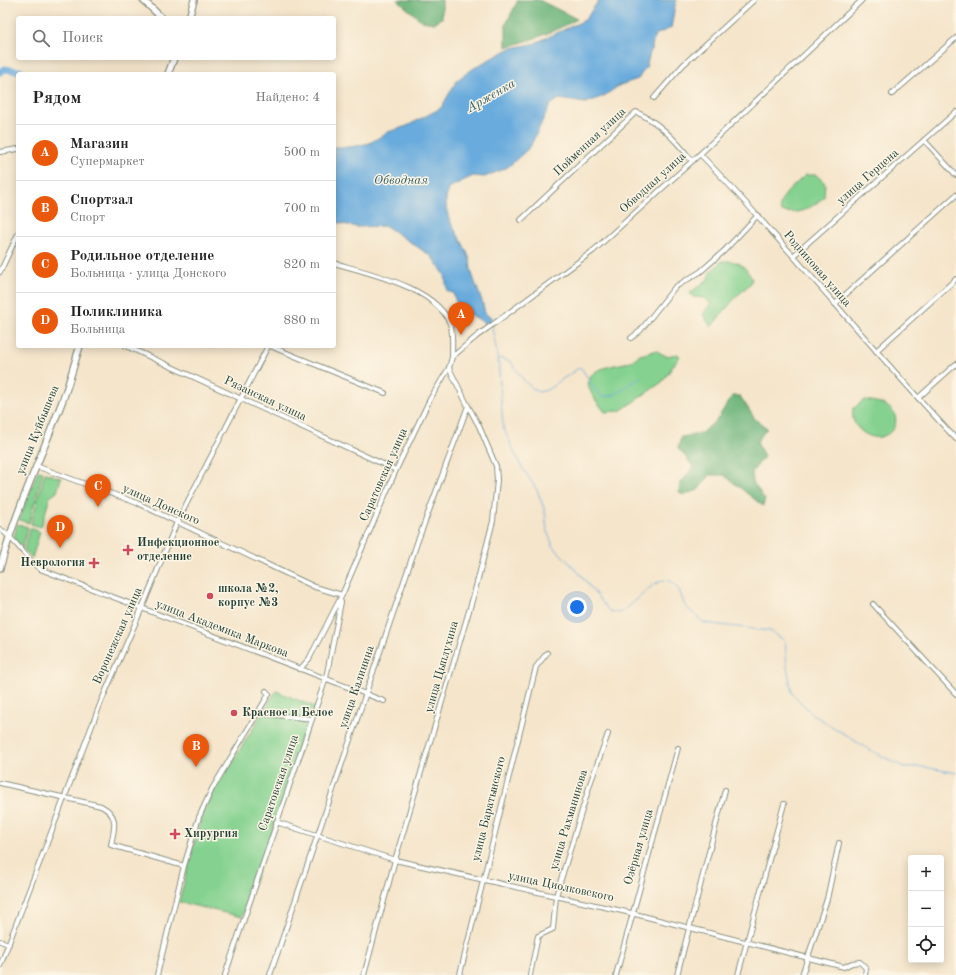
<!DOCTYPE html>
<html lang="ru">
<meta charset="utf-8">
<style>
:root{--surface:#fff;--page:#f6f6f6;--text:#222;--muted:#767676;--line:#e0e0e0;--accent:#ea580c}
body{margin:0;font-family:"Old Standard TT",serif;background:var(--page);color:var(--text)}
.controls{position:absolute;right:12px;bottom:12px;display:grid;overflow:hidden;border-radius:4px;box-shadow:0 2px 10px #0003}
.controls button{width:36px;height:36px;display:grid;place-items:center;padding:0;border:0;border-bottom:1px solid var(--line);background:var(--surface);color:var(--text);font:20px sans-serif}
.you{position:absolute;left:577px;top:607px;width:14px;height:14px;margin:-10px;border:3px solid #fff;border-radius:50%;background:#1a73e8;box-shadow:0 0 0 6px #1a73e833}
.badge{display:grid;place-items:center;width:26px;height:26px;border-radius:50%;background:var(--accent);color:#fff;font-size:13px;font-weight:700}
.pin{position:absolute;translate:-50% -33px;filter:drop-shadow(0 1px 2px #0008)}
.pin::after{content:'';position:absolute;top:21px;width:14px;height:12px;background:inherit;clip-path:polygon(0 0,100% 0,50% 100%)}
.list{margin:0;padding:0;list-style:none}
h2{display:flex;justify-content:space-between;align-items:center;height:52px;margin:0;padding:0 16px;font-size:17px}
h2 small{font-size:13px;font-weight:400;color:var(--muted)}
.list li{display:grid;grid-template-columns:26px 1fr auto;gap:12px;align-items:center;box-sizing:border-box;height:56px;padding:0 16px;border-top:1px solid var(--line)}
.list b{display:block;font-size:15px;white-space:nowrap}
.list p{margin:0;font-size:13px;white-space:nowrap;color:var(--muted)}
.list em{font-size:13px;font-style:normal;color:var(--muted)}
.icon{flex:none;width:22px;height:22px;fill:none;stroke:currentColor;stroke-width:2;stroke-linecap:round;stroke-linejoin:round}
.map{position:relative;flex:none;width:956px;height:975px;overflow:hidden}
.search{position:absolute;background:var(--surface);box-shadow:0 2px 10px #0003;left:16px;top:16px;width:320px;height:44px;display:flex;align-items:center;gap:10px;box-sizing:border-box;padding:0 14px;border-radius:4px;color:var(--muted);font-size:15px}
.panel{position:absolute;background:var(--surface);box-shadow:0 2px 10px #0003;left:16px;top:72px;width:320px;height:276px;border-radius:4px}
.map>svg:first-child{display:block}
.green{fill:#85d290;stroke:#528862}
.forest{fill:#6cb47a;stroke:#467857}
.water{fill:#69abdd;stroke:#447488}
.lines{fill:none;stroke-linecap:round;stroke-linejoin:round}
.stream{stroke:#69abdd;stroke-width:1}
.river{stroke:#69abdd;stroke-width:7}
.street-casing{stroke:#8a9180;stroke-width:6}
.secondary-casing{stroke:#8a9180;stroke-width:8}
.street{stroke:#fff;stroke-width:4}
.secondary{stroke:#fff;stroke-width:5.5}
.poi-dot{fill:#d1495b;stroke:#fcf5e5;stroke-width:1.5}
.labels{text-anchor:middle;dominant-baseline:central;stroke-width:3;stroke-linejoin:round;paint-order:stroke}
.street-label{font-size:12px;fill:#1f3d34;stroke:#fcf5e5}
.poi-label{font-size:12px;font-weight:bold;fill:#1f3d34;stroke:#fcf5e5;text-anchor:start}
.water-label{font-size:13px;font-style:italic;fill:#355e67;stroke:#fcf5e5}
</style>
<div class="map">
<svg width="956" height="975" viewBox="0 0 956 975">
<rect width="100%" height="100%" fill="#fcf5e5"/>
<filter id="ink" filterUnits="userSpaceOnUse"><feTurbulence type="fractalNoise" baseFrequency=".025" numOctaves="2"/><feDisplacementMap in="SourceGraphic" scale="8" xChannelSelector="R" yChannelSelector="G"/><feConvolveMatrix kernelMatrix="1 2 1 2 8 2 1 2 1" color-interpolation-filters="sRGB"/></filter>
<filter id="wash" filterUnits="userSpaceOnUse"><feTurbulence type="fractalNoise" baseFrequency=".012" numOctaves="4" result="noise"/><feDisplacementMap in="SourceGraphic" scale="16" xChannelSelector="R" yChannelSelector="G"/><feGaussianBlur stdDeviation="0.9" result="paint"/><feColorMatrix in="noise" values="0 0 0 0 0 0 0 0 0 0 0 0 0 0 0 0 0 1.4 0 .05"/><feComposite in="paint" operator="in"/></filter>
<g filter="url(#wash)">
<rect width="100%" height="100%" fill="#f5e5cb"/>
<!-- green -->
<g class="green">
<path d="M805 175H816L825 183 824 197C812 208 797 216 781 211 775 199 797 184 805 175Z"/>
<path d="M722 261C739 261 743 263 752 279L750 284 736 297 711 327 703 314 711 303 704 298 693 297 690 293 708 279 710 272Z"/>
<path d="M655 350 666 356 678 354 680 356 662 382 642 396 620 411 605 412C584 387 578 373 615 365 620 364 628 363 633 360 635 359 636 357 638 356 644 353 650 354 655 350Z"/>
<path d="M864 400C923 405 887 457 859 429 853 423 852 417 853 409Z"/>
<path d="M38 471 43 472 29 523 19 520Z"/>
<path d="M45 473 61 478 57 492 50 497 41 527 31 524Z"/>
<path d="M17 524 28 527 22 548 14 538Z"/>
<path d="M30 528 40 532 32 558 24 550Z"/>
<path d="M276 691 315 707 242 917 179 902 198 829 203 812 212 795Z"/>
</g>
<!-- forest -->
<g class="forest">
<path d="M397 0H442V18L434 23 422 21Z"/>
<path d="M518 0H539L577 19C554 32 532 40 506 47V24Z"/>
<path d="M732 396H740L755 419 767 428 757 442 764 457 752 472 753 482 765 500 763 506 724 475H710L698 490 684 495 679 493 680 484 693 467 682 452 678 449 681 437 700 434 716 421Z"/>
</g>
<!-- water -->
<path class="water" d="M599 0H676L671 28 655 35 646 67 638 79 620 85 604 96 586 103 559 99 550 105 530 147 508 167 485 177 473 176 448 188C440 220 459 230 469 257 471 261 470 265 471 269 474 284 483 298 485 314L491 317 490 323 485 324C469 310 460 318 453 293L447 291 445 275 431 256 386 226 357 227 334 222V147H351L370 143 388 132 407 126 441 108 457 80 477 66 511 48 533 44 585 20Z"/>
<g class="lines">
<!-- stream -->
<g class="stream">
<path d="M492 327 498 358 503 427 520 464 537 490 545 511 547 531 553 546 579 573 609 611 619 613 624 611 654 584 664 580 672 582 679 590 685 606 704 623 770 631 785 641 787 667 792 693 812 714 868 749 904 767H924L956 773"/>
<path d="M498 358 510 361 525 382 538 392 547 390 580 367C590 378 590 388 603 397L614 395 641 377"/>
</g>
<!-- river -->
<path class="river" d="M0 72 4 69 20 71 25 74"/>
</g>
</g>
<g filter="url(#ink)">
<g class="lines">
<!-- street casing -->
<g class="street-casing">
<g id="street">
<path d="M892 94 956 38"/>
<path d="M654 98 683 65 754 0"/>
<path d="M924 140 956 175"/>
<path d="M0 152 18 149"/>
<path d="M700 154C789 246 868 346 956 439"/>
<path d="M521 220 636 112C659 122 677 141 692 161"/>
<path d="M793 256 956 112"/>
<path d="M334 263C368 273 440 288 451 327 453 336 452 348 452 357"/>
<path d="M0 272 18 234"/>
<path d="M835 304 956 195"/>
<path d="M631 338 640 331 675 287 700 272 724 251 758 215"/>
<path d="M126 346 396 470"/>
<path d="M270 346 385 393"/>
<path d="M876 351 956 279"/>
<path d="M918 398 956 364"/>
<path d="M36 466 137 503 315 587 342 595"/>
<path d="M0 529C15 539 25 557 40 569L384 701"/>
<path d="M873 604 956 694"/>
<path d="M300 669 309 659 342 595 396 470 430 399 449 368 452 357 477 336 593 251 700 154 862 0"/>
<path d="M259 713 312 719"/>
<path d="M0 783 101 806C120 816 114 828 111 845L184 866"/>
<path d="M276 822 395 860 631 913 844 967 852 963 860 962 866 968 865 975"/>
<path d="M0 941 9 944"/>
<path d="M0 966 101 702 145 601 177 522 268 346"/>
<path d="M460 974 536 667 547 653"/>
<path d="M157 975 184 866 199 817 212 789 269 694 266 691"/>
<path d="M225 975 326 678 341 602"/>
<path d="M270 975 417 543 468 406"/>
<path d="M364 975 395 860 474 594 493 521 497 480 496 466 479 426 468 406 449 368"/>
<path d="M530 975 538 936 553 929 556 896 590 784 608 734"/>
<path d="M616 975 678 748"/>
<path d="M677 975 725 790"/>
<path d="M738 975 784 804"/>
<path d="M802 975 827 899 839 843"/>
</g>
</g>
<!-- secondary casing -->
<g class="secondary-casing">
<g id="secondary">
<path d="M143 0 162 18"/>
<path d="M189 18 194 0"/>
<path d="M168 74 174 58"/>
<path d="M0 568C16 510 41 457 62 402 69 384 74 364 80 346"/>
</g>
</g>
<!-- street -->
<use href="#street" class="street"/>
<!-- secondary -->
<use href="#secondary" class="secondary"/>
</g>
</g>
<!-- markers -->
<g class="poi-dot">
<path d="M126 544h4v4h4v4h-4v4h-4v-4h-4v-4h4z"/>
<path d="M92 557h4v4h4v4h-4v4h-4v-4h-4v-4h4z"/>
<circle cx="210" cy="596" r="4"/>
<circle cx="234" cy="713" r="4"/>
<path d="M173 828h4v4h4v4h-4v4h-4v-4h-4v-4h4z"/>
</g>
<g class="labels">
<!-- street labels -->
<g class="street-label">
<text transform="translate(590 142) rotate(-43)">Пойменная улица</text>
<text transform="translate(868 177) rotate(-41)">улица Герцена</text>
<text transform="translate(653 183) rotate(-42)">Обводная улица</text>
<text transform="translate(817 269) rotate(49)">Родниковая улица</text>
<text transform="translate(265 399) rotate(25)">Рязанская улица</text>
<text transform="translate(38 430) rotate(-68)">улица Куйбышева</text>
<text transform="translate(384 475) rotate(-66)">Саратовская улица</text>
<text transform="translate(161 505) rotate(24)">улица Донского</text>
<text transform="translate(222 629) rotate(21)">улица Академика Маркова</text>
<text transform="translate(118 636) rotate(-66)">Воронежская улица</text>
<text transform="translate(442 667) rotate(-74)">улица Цыплухина</text>
<text transform="translate(357 687) rotate(-71)">улица Калинина</text>
<text transform="translate(279 783) rotate(-71)">Саратовская улица</text>
<text transform="translate(489 809) rotate(-76)">улица Баратынского</text>
<text transform="translate(569 820) rotate(-73)">улица Рахманинова</text>
<text transform="translate(639 847) rotate(-74)">Озёрная улица</text>
<text transform="translate(561 887) rotate(12)">улица Циолковского</text>
</g>
<!-- poi labels -->
<g class="poi-label">
<text x="137" y="543">Инфекционное<tspan x="137" dy="14">отделение</tspan></text>
<text x="85" y="563" text-anchor="end">Неврология</text>
<text x="218" y="589">школа №2,<tspan x="218" dy="14">корпус №3</tspan></text>
<text x="242" y="713">Красное и Белое</text>
<text x="184" y="834">Хирургия</text>
</g>
<!-- water labels -->
<g class="water-label">
<text transform="translate(491 96) rotate(-30)">Арженка</text>
<text x="401" y="180">Обводная</text>
</g>
</g>
</svg>
<div class="controls">
<button>+</button>
<button>−</button>
<button><svg class="icon" aria-label="locate" viewBox="0 0 24 24"><circle cx="12" cy="12" r="6"/><path d="M12 2v4M12 18v4M2 12h4M18 12h4"/></svg></button>
</div>
<div class="you"></div>
<div class="pin badge" style="left:461px;top:335px">A</div>
<div class="pin badge" style="left:196px;top:767px">B</div>
<div class="pin badge" style="left:98px;top:507px">C</div>
<div class="pin badge" style="left:60px;top:548px">D</div>
<div class="search"><svg class="icon" aria-label="search" viewBox="0 0 24 24"><circle cx="10" cy="10" r="6"/><path d="M15 15l6 6"/></svg>Поиск</div>
<section class="panel">
<h2>Рядом<small>Найдено: 4</small></h2>
<ul class="list">
<li><span class="badge">A</span><div><b>Магазин</b><p>Супермаркет</p></div><em>500 m</em></li>
<li><span class="badge">B</span><div><b>Спортзал</b><p>Спорт</p></div><em>700 m</em></li>
<li><span class="badge">C</span><div><b>Родильное отделение</b><p>Больница · улица Донского</p></div><em>820 m</em></li>
<li><span class="badge">D</span><div><b>Поликлиника</b><p>Больница</p></div><em>880 m</em></li>
</ul>
</section>
</div>
